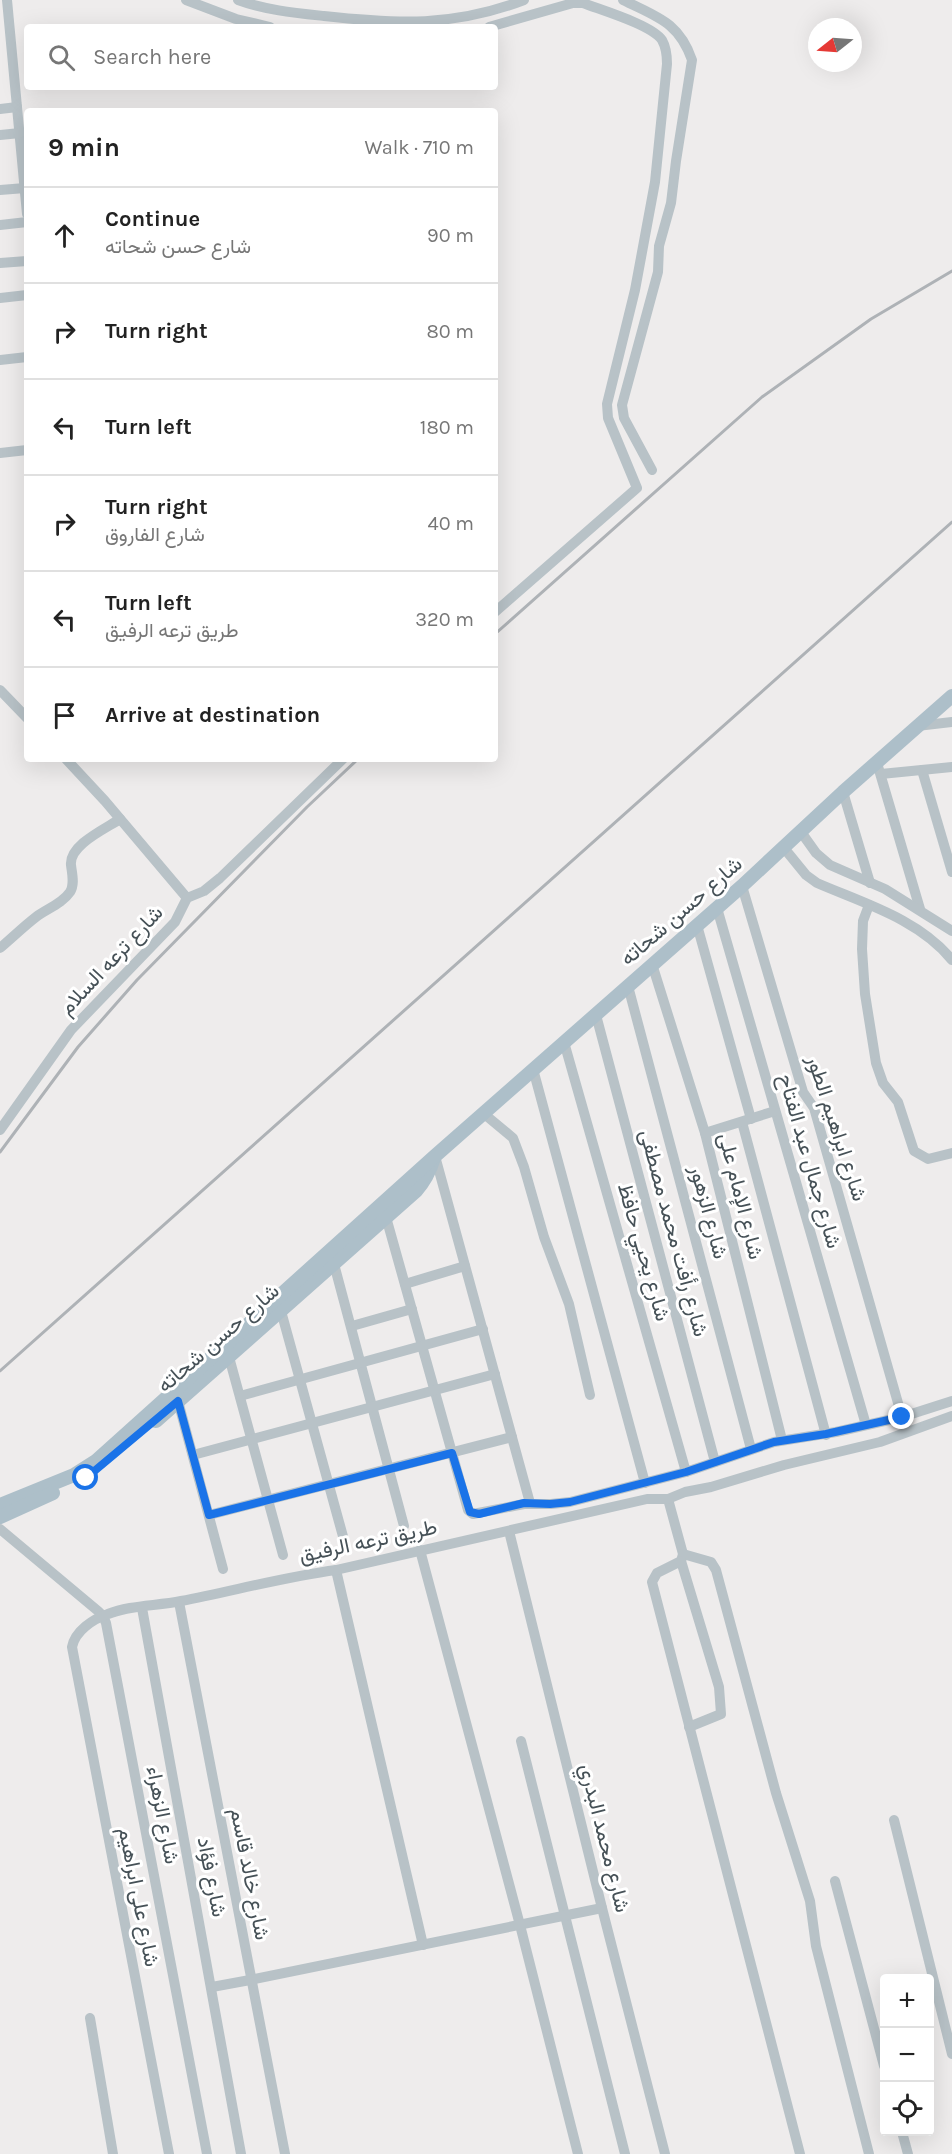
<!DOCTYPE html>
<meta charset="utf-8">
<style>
:root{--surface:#fff;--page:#f2f2f2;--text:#222;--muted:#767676;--line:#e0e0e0}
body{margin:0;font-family:Karla,Vazirmatn,sans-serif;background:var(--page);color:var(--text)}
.controls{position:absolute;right:18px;bottom:18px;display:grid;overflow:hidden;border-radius:6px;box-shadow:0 6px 24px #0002}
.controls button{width:54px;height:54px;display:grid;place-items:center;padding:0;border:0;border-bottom:2px solid var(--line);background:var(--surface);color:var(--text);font:30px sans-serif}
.compass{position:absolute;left:808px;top:18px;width:54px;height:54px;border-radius:50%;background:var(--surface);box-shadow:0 6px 24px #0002;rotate:253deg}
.stop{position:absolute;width:18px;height:18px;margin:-14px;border:4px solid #1a73e8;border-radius:50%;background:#fff}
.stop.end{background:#1a73e8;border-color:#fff;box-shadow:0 2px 6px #0008}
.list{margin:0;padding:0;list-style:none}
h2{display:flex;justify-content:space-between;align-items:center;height:78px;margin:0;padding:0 24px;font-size:26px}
h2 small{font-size:20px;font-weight:400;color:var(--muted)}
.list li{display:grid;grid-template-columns:39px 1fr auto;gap:18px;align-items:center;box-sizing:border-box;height:96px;padding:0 24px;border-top:2px solid var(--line)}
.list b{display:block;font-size:22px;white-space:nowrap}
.list p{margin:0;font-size:20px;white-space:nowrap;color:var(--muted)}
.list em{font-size:20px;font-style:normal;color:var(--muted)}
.icon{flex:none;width:33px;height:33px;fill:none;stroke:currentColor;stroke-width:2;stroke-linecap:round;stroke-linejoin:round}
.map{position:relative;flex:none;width:952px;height:2154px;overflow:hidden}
.search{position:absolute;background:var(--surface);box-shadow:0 6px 24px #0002;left:24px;top:24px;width:474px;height:66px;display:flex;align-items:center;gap:15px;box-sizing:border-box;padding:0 21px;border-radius:6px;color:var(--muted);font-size:22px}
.panel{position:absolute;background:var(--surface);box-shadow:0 6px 24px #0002;left:24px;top:108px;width:474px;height:654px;border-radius:6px}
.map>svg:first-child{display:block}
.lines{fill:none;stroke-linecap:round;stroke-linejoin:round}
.minor{stroke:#b8c2c7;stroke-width:10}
.major{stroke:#adbfc9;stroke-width:14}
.rail{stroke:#aeb2b6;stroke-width:3}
.route{stroke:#1a73e8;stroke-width:8}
.labels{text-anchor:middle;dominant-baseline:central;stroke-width:6;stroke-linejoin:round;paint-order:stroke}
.street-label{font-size:21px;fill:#465157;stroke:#fff}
</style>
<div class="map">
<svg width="952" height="2154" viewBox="0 0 952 2154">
<rect width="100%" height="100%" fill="#eeecec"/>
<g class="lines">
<!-- minor -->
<g class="minor">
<path d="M7 0 27 214"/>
<path d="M186 0 236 19 270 27"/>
<path d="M238 0C265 10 296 13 324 16 397 24 454 27 524 0"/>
<path d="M623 0C657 17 679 22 692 60L676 161 671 203 659 246 658 272 622 405 624 418 652 470"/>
<path d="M489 27 573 3H583C601 10 652 25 662 40 666 47 667 55 667 64L655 182 635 290 607 404 608 418 637 488 495 612"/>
<path d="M0 109 17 107"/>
<path d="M0 135 20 133"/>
<path d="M0 190 25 188"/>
<path d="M0 225 27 222"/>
<path d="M0 263 27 261"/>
<path d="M0 298 27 295"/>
<path d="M0 360 27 357"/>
<path d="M0 453 27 450"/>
<path d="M0 690 27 718"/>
<path d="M917 726 952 722"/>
<path d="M66 759 105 801 187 898"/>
<path d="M877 763 920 909"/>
<path d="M922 770 952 872"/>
<path d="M881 774 952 767"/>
<path d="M843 792 870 883"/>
<path d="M801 832 816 853 830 865 885 889 952 931"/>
<path d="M784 848 806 875 817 883C863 903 919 919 952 960"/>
<path d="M742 886 803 1092 814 1108 902 1417"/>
<path d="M869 905 863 921 862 949 865 994 876 1063 883 1083 898 1102 914 1151 928 1159 952 1153"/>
<path d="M717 908 866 1425"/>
<path d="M697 925 751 1119"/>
<path d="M0 948C12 938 23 927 36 917 46 909 62 904 70 892 75 884 72 874 71 865 69 845 105 829 120 819"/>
<path d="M652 964 705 1133 782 1440"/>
<path d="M628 986 751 1449"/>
<path d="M596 1015 715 1462"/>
<path d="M564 1042 686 1472"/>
<path d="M533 1069 645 1483"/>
<path d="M483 1113 513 1138 524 1167 544 1237 569 1304 590 1395"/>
<path d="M742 1122 826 1435"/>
<path d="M0 1130 71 1030 175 922 187 898 204 891 220 878 343 759"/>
<path d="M705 1133 775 1111"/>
<path d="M435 1156 530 1503"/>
<path d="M386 1217 468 1510 473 1514 524 1504H551L570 1502 686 1472 774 1442 836 1432 902 1417 952 1401"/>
<path d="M334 1264 404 1526"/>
<path d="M405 1284 465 1266"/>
<path d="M281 1311 344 1540"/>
<path d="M352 1326 412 1309"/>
<path d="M229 1357 283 1555"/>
<path d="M240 1396 483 1329"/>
<path d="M178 1401 223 1569"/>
<path d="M193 1455 495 1374"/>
<path d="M668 1499 683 1554 681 1561 657 1573 652 1582 800 2154"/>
<path d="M209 1515 512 1437"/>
<path d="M0 1529 98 1611 103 1616 106 1623 207 2154"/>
<path d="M509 1531 602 1908 665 2154"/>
<path d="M420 1550 520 1925 578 2154"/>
<path d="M683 1554 711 1562 716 1570 776 1793 810 1901 816 1946 869 2154"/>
<path d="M681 1561 719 1687 721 1714 689 1727"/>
<path d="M336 1570 423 1945"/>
<path d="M179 1602 285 2154"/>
<path d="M142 1608 241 2154"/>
<path d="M521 1741 625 2154"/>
<path d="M894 1820 952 2054"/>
<path d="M835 1881 884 2066"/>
<path d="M212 1987 250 1980 602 1908"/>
<path d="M90 2018 113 2154"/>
<path d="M902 2132 908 2154"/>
<path d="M169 2154 72 1647C75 1631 93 1619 108 1614 130 1605 157 1606 181 1601 233 1591 284 1577 336 1570L647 1499H668L685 1492 711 1487 784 1465 880 1442 952 1416"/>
</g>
<!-- major -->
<g class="major">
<path d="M156 1421 416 1191C425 1181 430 1171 434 1158"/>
<path d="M0 1505 74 1475 96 1461 435 1156 742 886 843 792 952 696"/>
<path d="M0 1517 53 1493"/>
</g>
<!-- rail -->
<g class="rail">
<path d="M495 634 762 397 871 319 952 271"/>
<path d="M0 1152 78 1047 137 980 307 807 358 759"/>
<path d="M0 1371 952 522"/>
</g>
</g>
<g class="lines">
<!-- route -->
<path class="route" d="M86 1478 178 1401 209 1515 452 1453 470 1512 479 1514 524 1503 550 1504 570 1502 686 1472 774 1442 826 1434 902 1417"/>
</g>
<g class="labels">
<!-- street labels -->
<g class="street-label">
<text transform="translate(681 911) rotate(-41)">شارع حسن شحاته</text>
<text transform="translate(111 960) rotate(-47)">شارع ترعه السلام</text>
<text transform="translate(837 1128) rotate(72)">شارع ابراهيم الطور</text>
<text transform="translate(810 1161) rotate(74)">شارع جمال عبد الفتاح</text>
<text transform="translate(741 1196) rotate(76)">شارع الإمام على</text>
<text transform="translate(709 1212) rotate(75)">شارع الزهور</text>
<text transform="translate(674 1233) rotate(75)">شارع رأفت محمد مصطفى</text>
<text transform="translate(644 1252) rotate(74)">شارع يحيي حافظ</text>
<text transform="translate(218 1338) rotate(-41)">شارع حسن شحاته</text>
<text transform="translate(368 1541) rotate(-12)">طريق ترعه الرفيق</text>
<text transform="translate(163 1815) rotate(79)">شارع الزهراء</text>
<text transform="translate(605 1838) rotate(76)">شارع محمد البدري</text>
<text transform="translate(250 1874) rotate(79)">شارع خالد قاسم</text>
<text transform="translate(212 1877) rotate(79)">شارع فؤاد</text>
<text transform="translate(139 1897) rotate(79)">شارع على ابراهيم</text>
</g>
</g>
</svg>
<div class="controls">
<button>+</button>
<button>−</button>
<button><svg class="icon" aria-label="locate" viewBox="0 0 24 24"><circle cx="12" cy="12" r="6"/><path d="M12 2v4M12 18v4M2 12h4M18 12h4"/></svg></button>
</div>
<svg class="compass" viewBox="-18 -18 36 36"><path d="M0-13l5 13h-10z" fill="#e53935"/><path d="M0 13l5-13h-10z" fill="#767676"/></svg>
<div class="stop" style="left:86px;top:1478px"></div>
<div class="stop end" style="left:902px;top:1417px"></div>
<div class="search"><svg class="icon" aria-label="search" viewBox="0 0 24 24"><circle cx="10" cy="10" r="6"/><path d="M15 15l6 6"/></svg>Search here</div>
<section class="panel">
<h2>9 min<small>Walk · 710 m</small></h2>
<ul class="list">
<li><svg class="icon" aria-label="ahead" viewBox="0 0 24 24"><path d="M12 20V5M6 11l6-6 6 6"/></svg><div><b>Continue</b><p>شارع حسن شحاته</p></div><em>90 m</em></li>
<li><svg class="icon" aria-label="right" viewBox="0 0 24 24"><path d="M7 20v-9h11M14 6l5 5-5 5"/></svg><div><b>Turn right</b></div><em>80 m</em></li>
<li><svg class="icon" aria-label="left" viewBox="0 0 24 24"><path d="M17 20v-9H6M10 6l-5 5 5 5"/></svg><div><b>Turn left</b></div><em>180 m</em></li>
<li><svg class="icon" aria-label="right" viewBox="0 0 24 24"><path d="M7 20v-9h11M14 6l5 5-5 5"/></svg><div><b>Turn right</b><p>شارع الفاروق</p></div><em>40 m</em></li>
<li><svg class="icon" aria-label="left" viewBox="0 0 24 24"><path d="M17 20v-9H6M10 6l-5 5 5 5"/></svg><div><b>Turn left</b><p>طريق ترعه الرفيق</p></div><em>320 m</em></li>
<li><svg class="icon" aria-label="arrive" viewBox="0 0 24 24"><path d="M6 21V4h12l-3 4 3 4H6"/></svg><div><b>Arrive at destination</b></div></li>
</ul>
</section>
</div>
